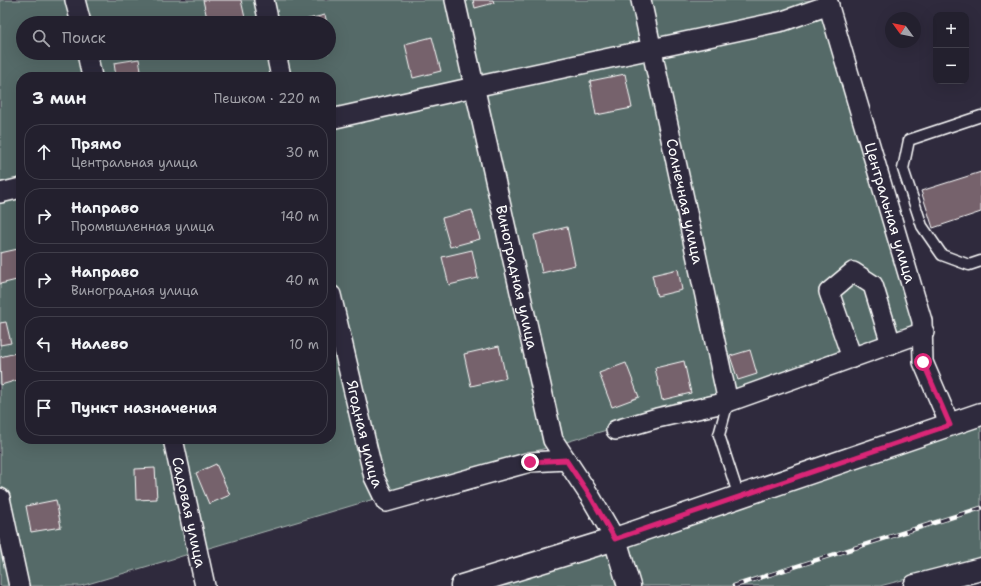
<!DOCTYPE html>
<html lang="ru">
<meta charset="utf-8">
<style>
:root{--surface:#23202e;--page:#2b2836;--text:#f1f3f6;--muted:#a3a3aa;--line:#403e4a}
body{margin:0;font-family:"Shantell Sans",sans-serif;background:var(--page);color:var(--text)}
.controls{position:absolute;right:12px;top:12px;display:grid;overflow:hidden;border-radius:8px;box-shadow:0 4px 16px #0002}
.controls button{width:36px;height:36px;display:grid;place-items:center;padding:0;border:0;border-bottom:1px solid var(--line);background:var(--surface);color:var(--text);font:20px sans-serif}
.compass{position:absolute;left:885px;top:12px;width:36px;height:36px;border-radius:50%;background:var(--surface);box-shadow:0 4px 16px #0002;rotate:303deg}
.stop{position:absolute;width:12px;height:12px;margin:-9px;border:3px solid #db2777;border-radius:50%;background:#fff}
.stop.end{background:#db2777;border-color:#fff;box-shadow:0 1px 4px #0008}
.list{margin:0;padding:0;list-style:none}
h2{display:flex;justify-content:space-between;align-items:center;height:52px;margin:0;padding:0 16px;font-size:17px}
h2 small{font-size:13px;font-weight:400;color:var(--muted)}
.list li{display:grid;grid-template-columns:26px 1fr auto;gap:12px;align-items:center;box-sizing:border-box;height:56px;margin:0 8px 8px;padding:0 8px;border:1px solid var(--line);border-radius:16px}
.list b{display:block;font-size:15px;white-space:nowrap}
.list p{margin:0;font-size:13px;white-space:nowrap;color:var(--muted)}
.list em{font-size:13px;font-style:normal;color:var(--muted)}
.icon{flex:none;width:22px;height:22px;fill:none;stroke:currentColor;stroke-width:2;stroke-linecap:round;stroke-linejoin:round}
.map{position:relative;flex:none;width:981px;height:586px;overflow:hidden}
.search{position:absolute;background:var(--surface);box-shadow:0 4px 16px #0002;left:16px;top:16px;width:320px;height:44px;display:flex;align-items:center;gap:10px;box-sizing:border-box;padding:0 14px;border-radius:22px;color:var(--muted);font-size:15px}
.panel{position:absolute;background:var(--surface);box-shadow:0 4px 16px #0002;left:16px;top:72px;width:320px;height:372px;border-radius:16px}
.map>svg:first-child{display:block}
.green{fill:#556b67;stroke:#aab5b3;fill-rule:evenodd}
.building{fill:#76626c;stroke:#fff}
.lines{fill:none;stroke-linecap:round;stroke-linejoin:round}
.service-casing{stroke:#fff;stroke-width:13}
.minor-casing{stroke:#fff;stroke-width:22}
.tertiary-casing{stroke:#fff;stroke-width:25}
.service{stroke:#2f2a3d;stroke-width:10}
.minor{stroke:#2f2a3d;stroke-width:19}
.tertiary{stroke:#2f2a3d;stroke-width:22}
.rail-casing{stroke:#fff;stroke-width:4.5}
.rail{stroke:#2f2a3d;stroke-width:3;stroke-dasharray:9;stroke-linecap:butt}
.route{stroke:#db2777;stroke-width:5}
.labels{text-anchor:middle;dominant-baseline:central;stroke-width:3;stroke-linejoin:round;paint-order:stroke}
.street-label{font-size:15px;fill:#fff;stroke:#2f2a3d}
</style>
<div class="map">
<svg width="981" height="586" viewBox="0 0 981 586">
<rect width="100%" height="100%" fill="#2f2a3d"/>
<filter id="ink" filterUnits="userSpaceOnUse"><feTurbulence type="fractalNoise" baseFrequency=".025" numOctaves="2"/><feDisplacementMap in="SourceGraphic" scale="8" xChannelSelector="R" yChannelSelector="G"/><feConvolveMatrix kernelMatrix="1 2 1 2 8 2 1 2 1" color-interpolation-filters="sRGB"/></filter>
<g filter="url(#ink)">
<!-- green -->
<g class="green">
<path d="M0 0H817L920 337 81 586H0ZM23 23H329V53H23ZM21 77H331V439H21Z"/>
<path d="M981 425V559L880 586H636L625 544Z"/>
<path d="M609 548 622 586H491Z"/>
</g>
<!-- building -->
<g class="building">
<path d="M203 0H241L245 18 226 23H208Z"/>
<path d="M473 0H493L494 3 475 8Z"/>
<path d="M325 15 327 23H297L296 22Z"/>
<path d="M432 37 441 71 413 78 405 44Z"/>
<path d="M139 59 142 77H116L114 63Z"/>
<path d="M625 74 632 108 596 115 590 81Z"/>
<path d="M981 172V212L933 228 921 191Z"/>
<path d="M472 210 480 239 450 247 442 218Z"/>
<path d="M567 227 575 265 542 273 534 235Z"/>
<path d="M18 249 21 263V279L0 284V253Z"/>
<path d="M472 250 478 278 449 285 442 257Z"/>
<path d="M678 269 682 290 657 296 652 275Z"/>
<path d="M6 322 11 343 0 345V323Z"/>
<path d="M499 346 506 378 471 386 464 354Z"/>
<path d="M750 350 757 374 738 380 730 356Z"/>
<path d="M20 352 21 379 1 385 0 357Z"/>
<path d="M684 361 691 393 662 400 655 368Z"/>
<path d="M626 363 639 397 612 407 599 373Z"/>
<path d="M216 464 230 495 209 504 196 473Z"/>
<path d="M155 468 157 499 136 500 135 469Z"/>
<path d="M56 500 61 527 31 532 26 506Z"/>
</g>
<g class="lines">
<!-- service casing -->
<g class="service-casing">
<g id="service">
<path d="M981 116 909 140 903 169 922 226 942 255 969 265 981 261"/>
<path d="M728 402 719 435 739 497"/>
</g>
</g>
<!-- minor casing -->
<g class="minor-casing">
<g id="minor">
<path d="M75 0 81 23"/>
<path d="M264 0 269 23"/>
<path id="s1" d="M455 0 553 440 590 496 615 539"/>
<path id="s2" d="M641 0 728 402"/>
<path id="s3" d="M827 0 922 321 923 362 950 425"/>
<path d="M87 53 92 77"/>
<path d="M276 53 281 77"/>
<path d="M331 119 474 87 783 21 829 5"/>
<path d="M0 193 21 188"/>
<path id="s4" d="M331 295 374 477 386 502 530 462 566 460"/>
<path d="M852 358 829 292 853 272 873 285 891 344"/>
<path d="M616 430 657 418 728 402 924 332"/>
<path id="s5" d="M173 439 205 586"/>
<path d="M0 498 19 586"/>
</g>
</g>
<!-- tertiary casing -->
<g class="tertiary-casing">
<g id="tertiary">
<path d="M615 539 629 586"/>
<path d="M462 586 615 539 981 414"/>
<path d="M915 586 981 569"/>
</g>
</g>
<!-- service -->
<use href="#service" class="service"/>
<!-- minor -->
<use href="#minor" class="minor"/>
<!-- tertiary -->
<use href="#tertiary" class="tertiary"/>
<!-- rail casing -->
<g class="rail-casing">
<path id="rail" d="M734 586 981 508"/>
</g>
<!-- rail -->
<use href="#rail" class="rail"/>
</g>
</g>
<g class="lines" filter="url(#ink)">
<!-- route -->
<path class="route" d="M530 462 566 460 590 496 615 539 950 425 923 362"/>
</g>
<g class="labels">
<!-- street labels -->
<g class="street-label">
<text stroke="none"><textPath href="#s2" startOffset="206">Солнечная улица</textPath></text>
<text stroke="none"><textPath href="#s3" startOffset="222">Центральная улица</textPath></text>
<text stroke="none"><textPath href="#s1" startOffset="284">Виноградная улица</textPath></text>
<text stroke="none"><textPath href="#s4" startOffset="143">Ягодная улица</textPath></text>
<text stroke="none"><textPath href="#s5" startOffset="75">Садовая улица</textPath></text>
</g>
</g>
</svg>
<div class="controls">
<button>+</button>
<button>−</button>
</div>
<svg class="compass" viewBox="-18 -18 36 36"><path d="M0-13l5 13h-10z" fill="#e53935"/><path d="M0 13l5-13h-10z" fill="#a3a3aa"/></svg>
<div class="stop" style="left:923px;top:362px"></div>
<div class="stop end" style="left:530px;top:462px"></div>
<div class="search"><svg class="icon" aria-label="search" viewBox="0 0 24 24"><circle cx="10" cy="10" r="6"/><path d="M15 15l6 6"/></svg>Поиск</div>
<section class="panel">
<h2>3 мин<small>Пешком · 220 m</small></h2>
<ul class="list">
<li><svg class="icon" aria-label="ahead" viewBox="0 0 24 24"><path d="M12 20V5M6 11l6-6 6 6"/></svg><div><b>Прямо</b><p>Центральная улица</p></div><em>30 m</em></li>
<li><svg class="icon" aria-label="right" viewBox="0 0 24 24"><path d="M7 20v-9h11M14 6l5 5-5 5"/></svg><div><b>Направо</b><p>Промышленная улица</p></div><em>140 m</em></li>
<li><svg class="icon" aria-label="right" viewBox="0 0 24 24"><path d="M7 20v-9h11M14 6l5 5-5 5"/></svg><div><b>Направо</b><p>Виноградная улица</p></div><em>40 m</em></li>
<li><svg class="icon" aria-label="left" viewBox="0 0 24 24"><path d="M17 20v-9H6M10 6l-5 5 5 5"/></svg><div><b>Налево</b></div><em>10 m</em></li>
<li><svg class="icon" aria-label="arrive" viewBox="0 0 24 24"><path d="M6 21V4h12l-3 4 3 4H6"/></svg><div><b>Пункт назначения</b></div></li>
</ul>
</section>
</div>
